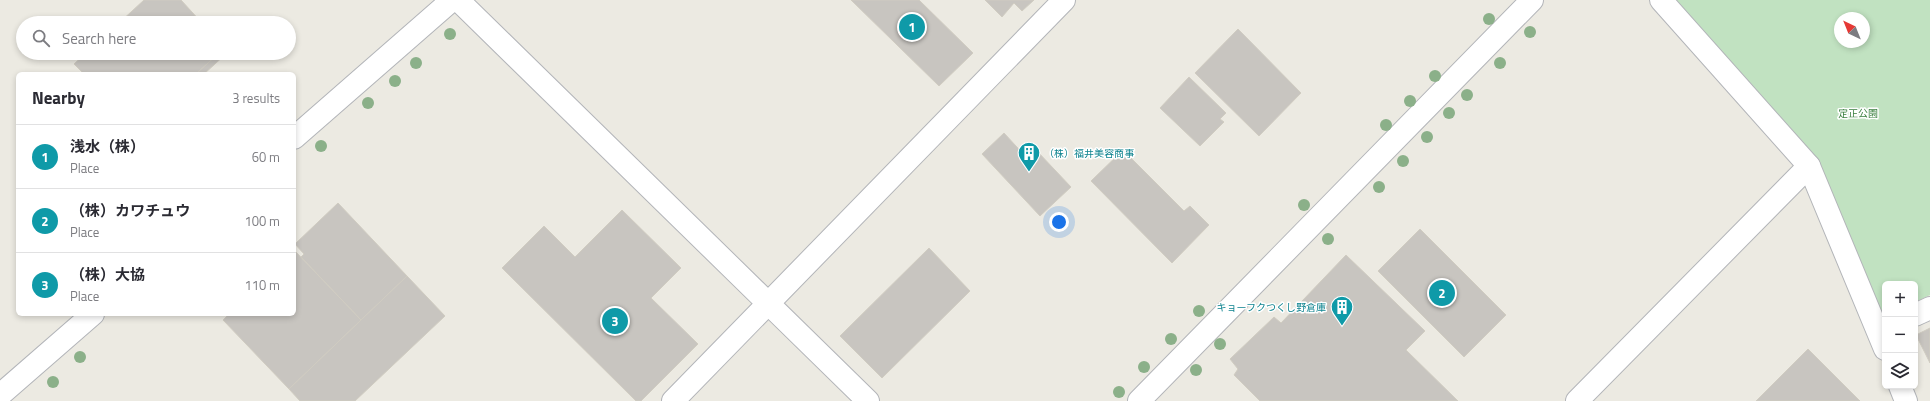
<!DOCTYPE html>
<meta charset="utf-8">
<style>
:root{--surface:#fff;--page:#f2f2f3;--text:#2b2b33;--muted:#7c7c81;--line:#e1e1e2;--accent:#da4a3a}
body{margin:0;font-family:"Titillium Web","Noto Sans JP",sans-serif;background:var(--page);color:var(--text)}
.controls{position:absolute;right:12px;bottom:12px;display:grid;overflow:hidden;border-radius:6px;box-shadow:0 2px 6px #0003}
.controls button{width:36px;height:36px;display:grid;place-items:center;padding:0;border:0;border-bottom:1px solid var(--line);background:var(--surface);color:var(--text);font:20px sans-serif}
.compass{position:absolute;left:1834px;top:12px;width:36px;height:36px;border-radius:50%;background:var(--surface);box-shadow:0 2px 6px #0003;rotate:317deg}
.you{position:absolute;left:1059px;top:222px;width:14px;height:14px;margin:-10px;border:3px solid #fff;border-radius:50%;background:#1a73e8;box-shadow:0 0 0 6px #1a73e833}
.badge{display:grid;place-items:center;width:26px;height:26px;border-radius:50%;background:var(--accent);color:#fff;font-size:13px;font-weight:700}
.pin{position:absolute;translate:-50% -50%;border:2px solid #fff;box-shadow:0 1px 4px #0006}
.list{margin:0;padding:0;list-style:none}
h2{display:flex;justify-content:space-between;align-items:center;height:52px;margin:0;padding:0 16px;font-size:17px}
h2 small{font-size:13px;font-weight:400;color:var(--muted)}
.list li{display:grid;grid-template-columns:26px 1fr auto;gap:12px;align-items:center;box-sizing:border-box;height:64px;padding:0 16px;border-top:1px solid var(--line)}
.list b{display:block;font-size:15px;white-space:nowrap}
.list p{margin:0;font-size:13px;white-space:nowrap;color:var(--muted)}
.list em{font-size:13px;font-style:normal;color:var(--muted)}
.icon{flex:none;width:22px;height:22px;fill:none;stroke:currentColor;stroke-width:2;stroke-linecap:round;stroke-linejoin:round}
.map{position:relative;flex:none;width:1930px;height:401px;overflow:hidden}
.search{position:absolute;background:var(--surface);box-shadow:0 2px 6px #0003;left:16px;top:16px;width:280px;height:44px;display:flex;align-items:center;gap:10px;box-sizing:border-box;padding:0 14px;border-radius:22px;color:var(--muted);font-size:15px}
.panel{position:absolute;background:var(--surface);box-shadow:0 2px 6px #0003;left:16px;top:72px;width:280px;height:244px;border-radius:6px}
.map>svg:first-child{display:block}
.green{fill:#c1e2c1;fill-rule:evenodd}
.building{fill:#c8c5c0;stroke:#d0ccc1}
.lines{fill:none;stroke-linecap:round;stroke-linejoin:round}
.minor-casing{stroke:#b3b5b9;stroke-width:24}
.tertiary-casing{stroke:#b3b5b9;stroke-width:24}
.minor{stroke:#fff;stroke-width:22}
.tertiary{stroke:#fff;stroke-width:22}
.tree{fill:#8bb089}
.labels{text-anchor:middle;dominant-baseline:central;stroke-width:3;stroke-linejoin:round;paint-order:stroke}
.park-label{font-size:10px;fill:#3b8040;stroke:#fff}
.culture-label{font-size:10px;fill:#0d838f;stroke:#fff;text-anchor:start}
</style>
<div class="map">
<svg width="1930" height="401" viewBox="0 0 1930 401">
<rect width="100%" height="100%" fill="#eceae2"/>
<!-- green -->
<path class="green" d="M1661 0H1930V295L1915 302V284H1885V317L1874 322 1809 166ZM1840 18H1864V42H1840Z"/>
<!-- building -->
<g class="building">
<path d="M144 0H181L202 23H119Z"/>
<path d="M851 0H919L973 53 939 86Z"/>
<path d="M985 0H1034L1022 11 1014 3 1002 17Z"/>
<path d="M1238 29 1301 93 1259 136 1195 73Z"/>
<path d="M86 53H219L196 74H84L74 64Z"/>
<path d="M219 53H227L204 74H196Z"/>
<path d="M1189 77 1226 113 1220 119 1224 122 1200 146 1160 108Z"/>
<path d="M1004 133 1028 159 1037 151 1071 187 1040 216 982 154Z"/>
<path d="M1123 150 1184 211 1190 206 1209 225 1172 263 1091 181Z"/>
<path d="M338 203 407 276 361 320 301 257 304 254 295 244Z"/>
<path d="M622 210 681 268 651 298 698 344 641 401H636L502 268 544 226 575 257Z"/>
<path d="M1420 229 1506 315 1464 357 1378 271Z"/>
<path d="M929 248 970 291 882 378 840 336Z"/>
<path d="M295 251 361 320 289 389 223 320 229 314H294Z"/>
<path d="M1346 255 1425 331 1406 350 1458 401H1260L1234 375 1238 369 1230 359 1274 317 1281 323Z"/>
<path d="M407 276 445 316 355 401H300L289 389Z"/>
<path d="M1930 328V363L1916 335Z"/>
<path d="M1808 349 1860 401H1756Z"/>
</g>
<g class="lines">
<!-- minor casing -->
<g class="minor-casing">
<g id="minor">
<path d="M458 0 868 401"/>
<path d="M1915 315 1930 308"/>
<path d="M673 401 1064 0"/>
<path d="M1577 401 1809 166"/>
</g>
</g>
<!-- tertiary casing -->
<g class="tertiary-casing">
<g id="tertiary">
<path d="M1661 0 1809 166 1885 349"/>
<path d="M294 138 452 0"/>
<path d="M1900 386 1906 401"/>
<path d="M0 395 93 314"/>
<path d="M1139 401 1532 0"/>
</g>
</g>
<!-- minor -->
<use href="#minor" class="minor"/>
<!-- tertiary -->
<use href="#tertiary" class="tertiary"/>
</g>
<!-- trees -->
<g class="tree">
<circle cx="1489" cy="19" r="6"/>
<circle cx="1530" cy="32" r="6"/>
<circle cx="450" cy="34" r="6"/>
<circle cx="416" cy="63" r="6"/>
<circle cx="1500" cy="63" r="6"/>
<circle cx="1435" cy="76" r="6"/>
<circle cx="395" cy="81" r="6"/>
<circle cx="1467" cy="95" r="6"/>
<circle cx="1410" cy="101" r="6"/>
<circle cx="368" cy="103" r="6"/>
<circle cx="1449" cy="113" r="6"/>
<circle cx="1386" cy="125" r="6"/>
<circle cx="1427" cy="137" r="6"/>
<circle cx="321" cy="146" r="6"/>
<circle cx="1403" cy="161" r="6"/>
<circle cx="1379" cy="187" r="6"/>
<circle cx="1304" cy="205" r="6"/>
<circle cx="1328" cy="239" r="6"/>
<circle cx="1199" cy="311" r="6"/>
<circle cx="1171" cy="339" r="6"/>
<circle cx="1220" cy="344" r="6"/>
<circle cx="80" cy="357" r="6"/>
<circle cx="1144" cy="367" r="6"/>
<circle cx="1196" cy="370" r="6"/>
<circle cx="53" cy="382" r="6"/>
<circle cx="1119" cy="392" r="6"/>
</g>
<!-- icons -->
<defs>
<g id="building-pin" transform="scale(1.15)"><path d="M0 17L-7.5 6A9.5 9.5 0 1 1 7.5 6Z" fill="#0f9aa8" stroke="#fff"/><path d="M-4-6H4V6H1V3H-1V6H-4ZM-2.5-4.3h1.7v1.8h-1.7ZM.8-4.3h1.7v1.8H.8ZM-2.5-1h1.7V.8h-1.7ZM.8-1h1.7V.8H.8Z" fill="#fff"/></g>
</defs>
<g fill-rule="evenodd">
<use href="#building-pin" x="1029" y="153"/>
<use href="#building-pin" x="1342" y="307"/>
</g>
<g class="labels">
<!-- park labels -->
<g class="park-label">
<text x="1858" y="113">定正公園</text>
</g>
<!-- culture labels -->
<g class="culture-label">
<text x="1044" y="153">（株）福井美容商事</text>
<text x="1326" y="307" text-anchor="end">キョーフクつくし野倉庫</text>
</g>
</g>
</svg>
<div class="controls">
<button>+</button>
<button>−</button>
<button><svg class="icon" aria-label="layers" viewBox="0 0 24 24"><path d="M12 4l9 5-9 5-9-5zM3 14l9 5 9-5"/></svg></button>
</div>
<svg class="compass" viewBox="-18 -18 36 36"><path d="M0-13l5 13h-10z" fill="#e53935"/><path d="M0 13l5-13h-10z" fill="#7c7c81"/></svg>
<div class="you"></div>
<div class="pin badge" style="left:912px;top:27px;background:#0f9aa8">1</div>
<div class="pin badge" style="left:1442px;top:293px;background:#0f9aa8">2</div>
<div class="pin badge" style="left:615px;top:321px;background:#0f9aa8">3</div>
<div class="search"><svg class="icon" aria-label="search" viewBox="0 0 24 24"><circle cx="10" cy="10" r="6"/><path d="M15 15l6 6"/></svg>Search here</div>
<section class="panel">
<h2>Nearby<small>3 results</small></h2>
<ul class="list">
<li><span class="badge" style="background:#0f9aa8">1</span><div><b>浅水（株）</b><p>Place</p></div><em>60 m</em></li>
<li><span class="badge" style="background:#0f9aa8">2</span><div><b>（株）カワチュウ</b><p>Place</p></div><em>100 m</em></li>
<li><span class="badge" style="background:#0f9aa8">3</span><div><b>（株）大協</b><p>Place</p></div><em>110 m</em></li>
</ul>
</section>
</div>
